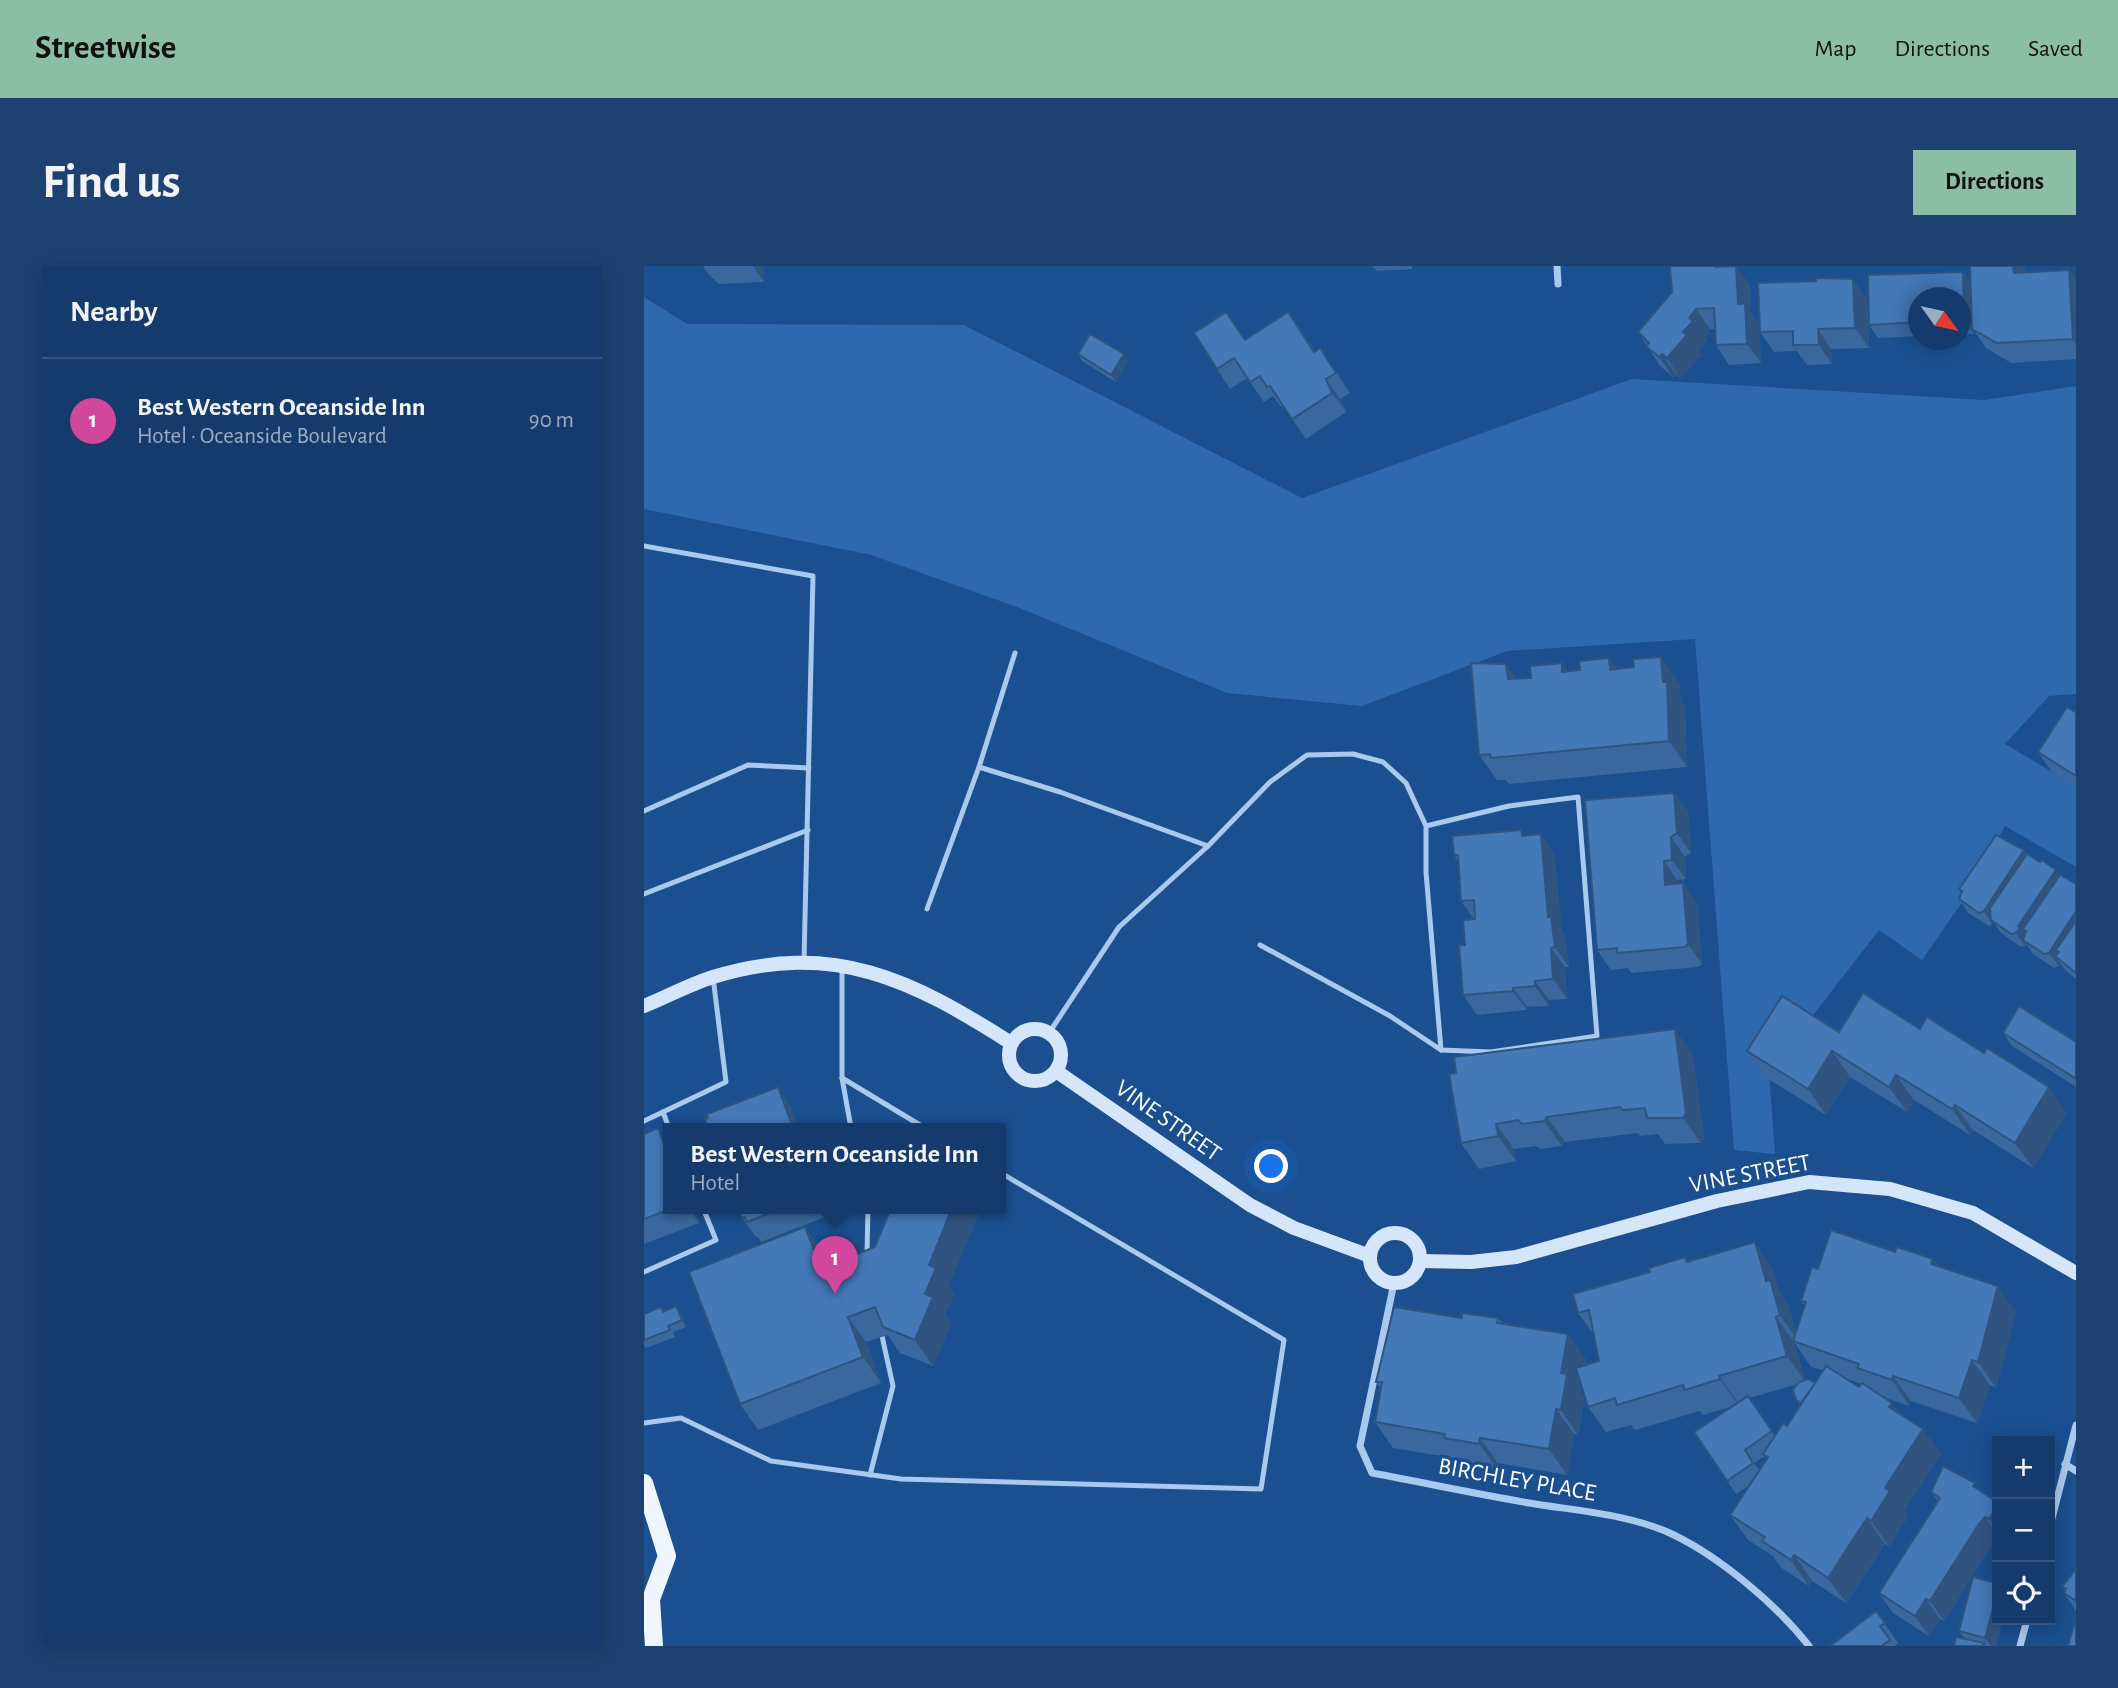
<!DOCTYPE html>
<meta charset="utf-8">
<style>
:root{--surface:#143b6b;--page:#1d4271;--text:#f1f3f6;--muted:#9dadc1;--line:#33557e;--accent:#8abfa5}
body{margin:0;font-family:"Alegreya Sans",sans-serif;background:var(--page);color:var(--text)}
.controls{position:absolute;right:21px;bottom:21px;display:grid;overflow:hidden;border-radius:0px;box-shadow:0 4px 18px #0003}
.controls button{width:63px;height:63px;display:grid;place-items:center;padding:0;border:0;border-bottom:2px solid var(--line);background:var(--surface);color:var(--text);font:35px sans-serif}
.compass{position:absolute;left:1264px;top:21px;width:63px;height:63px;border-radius:50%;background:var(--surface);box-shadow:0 4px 18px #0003;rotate:123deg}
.you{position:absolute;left:628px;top:901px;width:24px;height:24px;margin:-18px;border:5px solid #fff;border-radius:50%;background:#1a73e8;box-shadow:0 0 0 10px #1a73e833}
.badge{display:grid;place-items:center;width:46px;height:46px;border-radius:50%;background:var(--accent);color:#fff;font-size:23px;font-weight:700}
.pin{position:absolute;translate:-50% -58px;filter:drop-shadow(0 2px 4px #0008)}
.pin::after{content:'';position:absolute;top:37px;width:24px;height:21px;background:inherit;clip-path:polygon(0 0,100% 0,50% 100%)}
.popup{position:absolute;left:19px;top:857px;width:343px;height:91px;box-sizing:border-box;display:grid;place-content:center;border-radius:0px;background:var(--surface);filter:drop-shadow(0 2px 5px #0005);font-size:23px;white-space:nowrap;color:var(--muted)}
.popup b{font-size:26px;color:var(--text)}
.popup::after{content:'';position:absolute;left:50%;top:100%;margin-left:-14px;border:14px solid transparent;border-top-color:var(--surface)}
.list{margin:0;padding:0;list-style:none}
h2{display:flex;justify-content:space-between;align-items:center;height:91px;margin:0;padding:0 28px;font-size:30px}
h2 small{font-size:23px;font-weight:400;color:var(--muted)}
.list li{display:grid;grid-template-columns:46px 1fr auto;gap:21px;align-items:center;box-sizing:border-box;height:126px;padding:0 28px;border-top:2px solid var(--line)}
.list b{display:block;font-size:26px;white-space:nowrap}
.list p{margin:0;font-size:23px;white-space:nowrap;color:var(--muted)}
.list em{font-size:23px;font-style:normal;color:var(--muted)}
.icon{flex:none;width:38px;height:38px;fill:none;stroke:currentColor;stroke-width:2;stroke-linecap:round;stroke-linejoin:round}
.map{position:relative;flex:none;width:1432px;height:1380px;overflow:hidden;border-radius:0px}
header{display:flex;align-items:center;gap:42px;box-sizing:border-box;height:98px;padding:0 35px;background:var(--accent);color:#111}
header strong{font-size:33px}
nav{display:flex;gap:38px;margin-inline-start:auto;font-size:24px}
.intro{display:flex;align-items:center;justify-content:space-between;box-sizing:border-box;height:168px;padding:0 42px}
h1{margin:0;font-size:49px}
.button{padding:18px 32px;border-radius:0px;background:var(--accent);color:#111;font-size:24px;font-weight:700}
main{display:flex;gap:42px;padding:0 42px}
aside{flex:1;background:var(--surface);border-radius:0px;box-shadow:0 4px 18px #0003}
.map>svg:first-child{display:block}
.green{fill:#2e69ad}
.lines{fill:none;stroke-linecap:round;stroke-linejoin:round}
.lane{stroke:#a9c9ee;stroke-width:5}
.street{stroke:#a9c9ee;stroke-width:7}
.secondary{stroke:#d6e6fa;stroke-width:14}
.primary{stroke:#f0f6ff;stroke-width:18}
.wall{fill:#3a679d;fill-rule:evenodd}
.shaded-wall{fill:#305480}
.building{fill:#4478b7;stroke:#305480;stroke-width:2}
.labels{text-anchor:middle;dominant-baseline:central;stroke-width:7;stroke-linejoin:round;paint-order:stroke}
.street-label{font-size:24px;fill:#fff;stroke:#1b4f8f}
</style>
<header>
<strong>Streetwise</strong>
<nav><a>Map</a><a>Directions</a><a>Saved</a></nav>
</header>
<div class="intro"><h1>Find us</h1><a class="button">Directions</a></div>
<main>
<aside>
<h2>Nearby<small></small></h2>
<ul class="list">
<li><span class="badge" style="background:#d1479c">1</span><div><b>Best Western Oceanside Inn</b><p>Hotel · Oceanside Boulevard</p></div><em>90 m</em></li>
</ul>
</aside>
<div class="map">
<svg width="1432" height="1380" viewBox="0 0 1432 1380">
<rect width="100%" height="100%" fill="#1b4f8f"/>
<!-- green -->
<path class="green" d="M0 31 43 58 320 59 658 232 988 113 1340 134 1432 120V428L1405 430 1361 478 1432 520V601L1361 560 1317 638 1278 694 1235 664 1163 757 1123 779 1131 888 1090 884 1051 373 863 385 718 440 583 427 373 341 227 289 0 243Z"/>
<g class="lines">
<!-- lane -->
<g class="lane">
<path d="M0 280 169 310 160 695"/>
<path d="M335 501 371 387"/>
<path d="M0 545 104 499 165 502"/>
<path d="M0 628 164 564"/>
<path d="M283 643 335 501 416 526 564 580"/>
<path d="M616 679 746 750 797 784"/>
<path d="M198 701V812L207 862"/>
<path d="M405 767 475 661 564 580 626 516 663 489 709 488 739 496 762 517 782 560V606L797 784 847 786 953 770 934 531 865 540 782 560"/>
<path d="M198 812 281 862"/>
<path d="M19 846 82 816 69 711"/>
<path d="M0 855 19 846 25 862"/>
<path d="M223 988 224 942"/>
<path d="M0 1006 72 974 59 942"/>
<path d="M0 1157 37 1152 127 1195 257 1213 617 1223 640 1074 357 907"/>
<path d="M226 1209 249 1120 238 1070"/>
</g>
<!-- street -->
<g class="street">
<path d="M913 0 914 18"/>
<path d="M750 1017 716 1180 728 1207C781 1217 833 1228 885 1237 932 1245 987 1248 1030 1269 1077 1292 1133 1339 1165 1380"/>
<path d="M1421 1198 1432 1205"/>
<path d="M1406 1260 1432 1159"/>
<path d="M1376 1380 1383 1354"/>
</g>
<!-- secondary -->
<g class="secondary">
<path d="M0 740C23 731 46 718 69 711 190 674 268 714 367 777"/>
<circle cx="391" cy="789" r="26"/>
<path d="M412 805 606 939 650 962 726 990"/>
<circle cx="751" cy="992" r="25"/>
<path d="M776 995 827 996 872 991 1073 935 1165 916 1246 923 1329 947 1432 1007"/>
</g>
<!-- primary -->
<path class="primary" d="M0 1217 23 1290 7 1333 10 1380"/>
</g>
<!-- wall -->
<g class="wall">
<path d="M59 0H119L120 16 75 18 64 8Z"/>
<path d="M728 0H768V3L732 5Z"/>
<path d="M1026 0H1092L1106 20 1107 46 1115 57 1117 97 1085 99 1072 79 1071 63H1066L1060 71 1063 74 1054 85 1057 89 1036 112 1032 108 1029 111 1016 100 994 66 1028 26Z"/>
<path d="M1382 1V6L1425 4 1432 13V93L1367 97 1342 82 1330 65V68H1317V32H1275V70L1234 72 1225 59 1319 6 1327 17Z"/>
<path d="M1223 33 1225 82 1187 83 1188 98 1163 99 1153 85 1130 86 1116 66Z"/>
<path d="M644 46 671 85 676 82 706 127 696 133 702 146 662 173 639 140 637 141 629 130 620 136 603 112 586 123 573 103 601 74Z"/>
<path d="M434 88 484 95 472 116 438 95Z"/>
<path d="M965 392 973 403 1035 416 1037 435 1041 441 1043 501 865 518 862 514H853L835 489 873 412H887L936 404Z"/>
<path d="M1432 445V521L1408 506 1394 486Z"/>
<path d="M1030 527 1044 546 1047 587 1041 591 1042 613 1033 614 1034 617H1039L1053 637 1058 698 1054 701 987 707 984 702 967 704 953 684Z"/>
<path d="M881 569 910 588 918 666 921 670 925 701H921L923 733 905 734V740L883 741V744L833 749 819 729 821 679 830 653 817 635 814 595 810 589Z"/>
<path d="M1380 584 1383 589 1396 596 1412 604 1417 610 1432 618V713L1421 704 1416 697 1415 700 1410 702 1389 688 1383 679 1381 680 1377 681 1357 667 1350 657 1345 660 1324 647 1315 633 1318 627 1315 623Z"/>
<path d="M1276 763 1423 847 1389 902 1329 864 1326 869 1270 834 1263 846 1206 811 1182 849 1121 811 1103 785 1195 766Z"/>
<path d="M1359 767 1432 776V821L1368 780Z"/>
<path d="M1049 789 1060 873 1057 877 1021 878 1014 868 996 870 994 867 921 876 918 880 896 883 892 880 870 883 872 895 835 903 817 877 805 808Z"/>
<path d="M0 868 25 942H50L55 957 0 978Z"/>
<path d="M94 942H186L189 948 117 976 114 971H112L98 952Z"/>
<path d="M247 942H337L304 1020 310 1028 301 1049 307 1057 289 1100 256 1087 244 1069 222 1076 237 1117 114 1164 96 1138 179 986 184 999 231 981Z"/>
<path d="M1251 986 1289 993 1295 1000 1372 1046 1352 1122 1346 1119 1333 1157 1267 1135 1265 1140 1239 1131 1297 1188 1260 1245 1264 1251 1245 1280 1241 1278 1202 1337 1168 1315 1165 1320 1136 1301 1129 1290 1104 1274 1086 1249 1106 1219 1092 1228 1050 1166 1087 1141 1059 1149 1056 1145 991 1164 987 1159 962 1166 944 1141 937 1119 936 1127 940 1133 934 1169 930 1168 923 1209 854 1197 853 1203 818 1198 815 1193 749 1182 731 1156 737 1122 732 1116 818 1052H854L858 1057 924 1068 942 1094 941 1100 955 1095 950 1069 934 1047 1006 1006 1041 991 1044 995 1128 1002 1136 1027 1144 1039 1152 1067 1161 1041 1157 1035 1174 1003ZM1150 1076 1167 1101 1179 1104 1171 1117 1161 1114ZM1200 1112 1217 1118 1215 1121ZM1154 1118 1152 1134 1156 1139 1143 1160 1131 1170 1105 1132ZM1121 1190 1123 1193 1115 1204 1110 1197Z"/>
<path d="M17 1041 20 1045 37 1047 42 1061 29 1066 31 1071 2 1082 0 1079V1048Z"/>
<path d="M1337 1225 1353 1236V1272L1348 1278 1300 1355 1296 1353 1285 1370 1249 1347 1235 1327 1294 1235 1287 1226Z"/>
<path d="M1432 1303V1345L1420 1327 1421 1325 1418 1321Z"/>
<path d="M1232 1345 1254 1377 1250 1380H1186Z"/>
<path d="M1359 1354 1352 1380H1310L1320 1372 1315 1365Z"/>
</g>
<!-- shaded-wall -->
<g class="shaded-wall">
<path d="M109 0H119L120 16Z"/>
<path d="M1092 0 1106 20 1107 46 1115 57 1117 97 1103 78 1094 38Z"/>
<path d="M1369 0 1382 1 1384 27 1370 7Z"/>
<path d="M1425 4 1432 13V78L1429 73Z"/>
<path d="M1319 6 1329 19 1330 68 1320 54Z"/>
<path d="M1209 13 1223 33 1225 82 1211 62Z"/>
<path d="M1052 43 1066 63 1060 71 1063 74 1054 85 1057 89 1036 112 1023 92 1039 66 1045 52Z"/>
<path d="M1174 63 1187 83 1188 98 1175 79Z"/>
<path d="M480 88 484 95 472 116 467 109Z"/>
<path d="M1018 88 1032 108 1029 111 1015 91Z"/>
<path d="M682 113 696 133 702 146 688 127Z"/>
<path d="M1017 391 1035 416 1037 435 1041 441 1043 501 1025 475Z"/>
<path d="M965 392 983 417 966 404Z"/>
<path d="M918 397 936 423 918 406Z"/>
<path d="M862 398 880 423 864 413Z"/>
<path d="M1030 527 1044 546 1047 587 1033 567Z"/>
<path d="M897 568 910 588 918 666 921 670 925 701 911 681 904 651Z"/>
<path d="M1027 571 1041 591 1042 613 1028 594Z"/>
<path d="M1380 584 1389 597 1347 654 1350 657 1349 659 1340 645Z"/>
<path d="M1020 595 1033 614 1035 638 1021 619Z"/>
<path d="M1412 604 1422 617 1382 665 1379 663 1384 671 1379 674 1383 679 1381 680 1372 667 1374 660Z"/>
<path d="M1039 617 1053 637 1058 698 1044 678Z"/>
<path d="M1432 645V673L1415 686 1412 684 1419 693 1411 690 1416 697 1415 700 1405 687Z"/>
<path d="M907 682 921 701 923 733 909 713Z"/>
<path d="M891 715 905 734V740L891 720Z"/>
<path d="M869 722 883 741V744L869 725Z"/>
<path d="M1031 763 1049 789 1060 873 1057 877 1039 852Z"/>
<path d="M1188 785 1206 811 1182 849 1164 823Z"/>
<path d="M1252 809 1270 834 1263 846 1245 821Z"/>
<path d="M134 821 147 841 155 862H149Z"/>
<path d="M1405 821 1423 847 1389 902 1371 877Z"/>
<path d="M1311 839 1329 864 1326 869 1308 843Z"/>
<path d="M903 851 921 876 918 880 900 855Z"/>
<path d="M852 858 870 883 872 895 854 870Z"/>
<path d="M14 862 25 878V892Z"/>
<path d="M45 942H50L55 957Z"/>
<path d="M308 942H337L304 1020 310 1028 301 1049 307 1057 289 1100 271 1074 281 1028 285 999Z"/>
<path d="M161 961 179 986 195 1027 177 1002Z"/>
<path d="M1111 976 1128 1002 1136 1027 1144 1039 1154 1075 1136 1049 1122 1015Z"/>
<path d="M1289 993 1307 1018 1287 998Z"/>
<path d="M1354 1020 1372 1046 1352 1122 1334 1096Z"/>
<path d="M32 1040 37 1047 42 1061 38 1054Z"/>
<path d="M204 1051 222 1076 237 1117 219 1091Z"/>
<path d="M1132 1051 1150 1076 1161 1115 1143 1090Z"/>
<path d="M924 1068 942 1094 936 1127 940 1133 934 1169 917 1144V1107Z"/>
<path d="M1328 1094 1346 1119 1333 1157 1315 1132Z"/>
<path d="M1075 1110 1093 1135 1094 1139 1076 1113Z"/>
<path d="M1249 1110 1267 1135 1265 1140 1248 1114Z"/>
<path d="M1248 1137 1266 1162 1245 1141Z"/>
<path d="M912 1143 930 1168 923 1209 905 1183Z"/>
<path d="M1279 1163 1297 1188 1260 1245 1264 1251 1245 1280 1227 1255 1241 1222Z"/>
<path d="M836 1172 854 1197 853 1203 835 1178Z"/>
<path d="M1353 1240V1265L1345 1253Z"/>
<path d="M1341 1251 1353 1268V1272L1348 1278 1300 1355 1286 1335 1334 1259Z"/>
<path d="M1223 1252 1241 1278 1202 1337 1184 1312Z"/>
<path d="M1150 1289 1168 1315 1165 1320 1147 1294Z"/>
<path d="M1353 1327V1354H1359L1352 1380H1347L1341 1372Z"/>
<path d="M1282 1333 1296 1353 1285 1370 1271 1350Z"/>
</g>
<!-- building -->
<g class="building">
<path d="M1026 0H1072V1L1092 0 1094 38 1101 37 1103 78 1072 79 1070 42 1052 43 1045 52 1049 55 1039 66 1043 69 1023 92 1018 88 1015 91 1002 80 1005 77 994 66 1028 26Z"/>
<path d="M1326 0H1369L1370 7 1425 4 1429 73 1353 77 1328 63Z"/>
<path d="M1319 6 1320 54H1317V32H1275V56L1225 59 1224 9Z"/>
<path d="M1172 12 1209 13 1211 62 1174 63 1175 79H1149V65L1116 66 1114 17 1172 15Z"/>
<path d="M582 46 601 74 644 46 670 86 676 82 692 107 682 113 688 127 648 153 626 120 623 121 616 110 606 116 590 92 573 103 550 67Z"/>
<path d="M446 68 480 88 467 109 434 88Z"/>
<path d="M1017 391 1019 416H1023L1025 475 847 492 846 488 835 489 827 397 862 398 864 413 887 412 886 400 918 397V406L936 404 935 395 965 392 966 404 990 401 989 393Z"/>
<path d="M1423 441 1431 446 1432 445V510L1394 486Z"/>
<path d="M1030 527 1033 567 1027 571 1028 594 1020 595 1021 619 1039 617 1044 678 1041 681 973 687V682L953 684 941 534Z"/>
<path d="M877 564 878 570 897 568 904 651H907L911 681 907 682 909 713 891 715V720L869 722V725L819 729 815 679H821L819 654 831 653 830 634 817 635 814 589H810L808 570Z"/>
<path d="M1352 569 1380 584 1340 645 1335 647 1315 633 1318 625 1315 623Z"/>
<path d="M1383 588 1396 596 1398 594 1412 604 1374 660 1376 661 1372 667 1367 668 1347 654 1346 642Z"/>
<path d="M1416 609 1432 618V645L1405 687 1400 688 1379 674 1382 665 1379 663Z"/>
<path d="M1432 655V707L1411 690 1415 686 1412 684Z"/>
<path d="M1219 727 1276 763 1283 751 1340 787 1343 782 1405 821 1371 877 1311 839 1308 843 1252 809 1245 821 1188 785 1164 823 1103 785 1138 730 1195 766Z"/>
<path d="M1375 740 1432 776V810L1431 812 1359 767Z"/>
<path d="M1031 763 1042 847 1039 852H1003L1001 842 979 844 976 841 903 851 900 855 878 858 874 854 852 858 854 870 817 877 805 808 812 807 810 791Z"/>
<path d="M134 821 149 862H64L61 853 64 852 63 848Z"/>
<path d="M14 862 25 892V942H29L0 953V868Z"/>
<path d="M94 942H139L103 956 101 951 98 952Z"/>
<path d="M247 942H308L285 999 292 1002 281 1028 289 1031 271 1074 239 1061 231 1041 204 1051 219 1091 96 1138 45 1006 161 961 177 1002 231 981Z"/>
<path d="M1187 964 1251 986 1253 981 1289 993 1287 998 1354 1020 1334 1096 1328 1094 1315 1132 1249 1110 1248 1114 1213 1102 1215 1098 1149 1075 1162 1036 1157 1035 1168 1001 1174 1003Z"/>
<path d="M1111 976 1122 1015 1126 1013 1136 1049 1132 1051 1143 1090 1075 1110 1076 1113 1041 1124 1039 1119 973 1139 971 1132 944 1141 932 1102 955 1095 945 1044 934 1047 929 1028 1006 1006 1005 1002 1041 991 1043 996Z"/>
<path d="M32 1040 38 1054 24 1060 26 1064 0 1074V1048L17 1041 19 1046Z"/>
<path d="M750 1041 818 1052V1047L854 1052 853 1057 924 1068 917 1107 923 1108 917 1144 912 1143 905 1183 836 1172 835 1178 800 1172 801 1168 731 1156 738 1116H732Z"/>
<path d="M1182 1100 1215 1121 1218 1117 1248 1137 1245 1141 1279 1163 1241 1222 1246 1225 1227 1255 1223 1252 1184 1312 1150 1289 1147 1294 1118 1275 1121 1271 1086 1249 1124 1191 1119 1188 1139 1157 1143 1160Z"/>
<path d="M1164 1113 1171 1117 1157 1137 1152 1134 1149 1124 1155 1116Z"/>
<path d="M1104 1130 1128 1165 1101 1184 1109 1197 1083 1215 1050 1166Z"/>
<path d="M1299 1200 1331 1217 1329 1220 1353 1236V1240L1345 1253 1341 1251 1334 1259 1286 1335 1282 1333 1271 1350 1235 1327 1296 1232 1287 1226Z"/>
<path d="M1432 1303V1335L1420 1327 1422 1323 1418 1321Z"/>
<path d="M1329 1311 1353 1317V1327L1341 1372 1315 1365Z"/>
<path d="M1232 1345 1241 1357 1236 1360 1246 1374 1239 1379 1240 1380H1186Z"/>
<path d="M1430 1359 1432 1360V1380H1424Z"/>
<path d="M1312 1371 1340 1377 1339 1380H1310Z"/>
</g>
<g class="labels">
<!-- street labels -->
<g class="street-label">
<text transform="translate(524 855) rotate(35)">VINE STREET</text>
<text transform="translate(1106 908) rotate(-11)">VINE STREET</text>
<text transform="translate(873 1214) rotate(10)">BIRCHLEY PLACE</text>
</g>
</g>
</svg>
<div class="controls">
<button>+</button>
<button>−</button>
<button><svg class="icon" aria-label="locate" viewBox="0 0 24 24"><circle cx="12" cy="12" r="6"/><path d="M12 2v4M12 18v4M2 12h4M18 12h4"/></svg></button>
</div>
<svg class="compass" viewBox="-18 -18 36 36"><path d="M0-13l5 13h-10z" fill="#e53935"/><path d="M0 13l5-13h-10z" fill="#9dadc1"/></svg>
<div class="you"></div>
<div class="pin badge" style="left:191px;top:1028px;background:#d1479c">1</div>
<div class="popup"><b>Best Western Oceanside Inn</b>Hotel</div>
</div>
</main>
